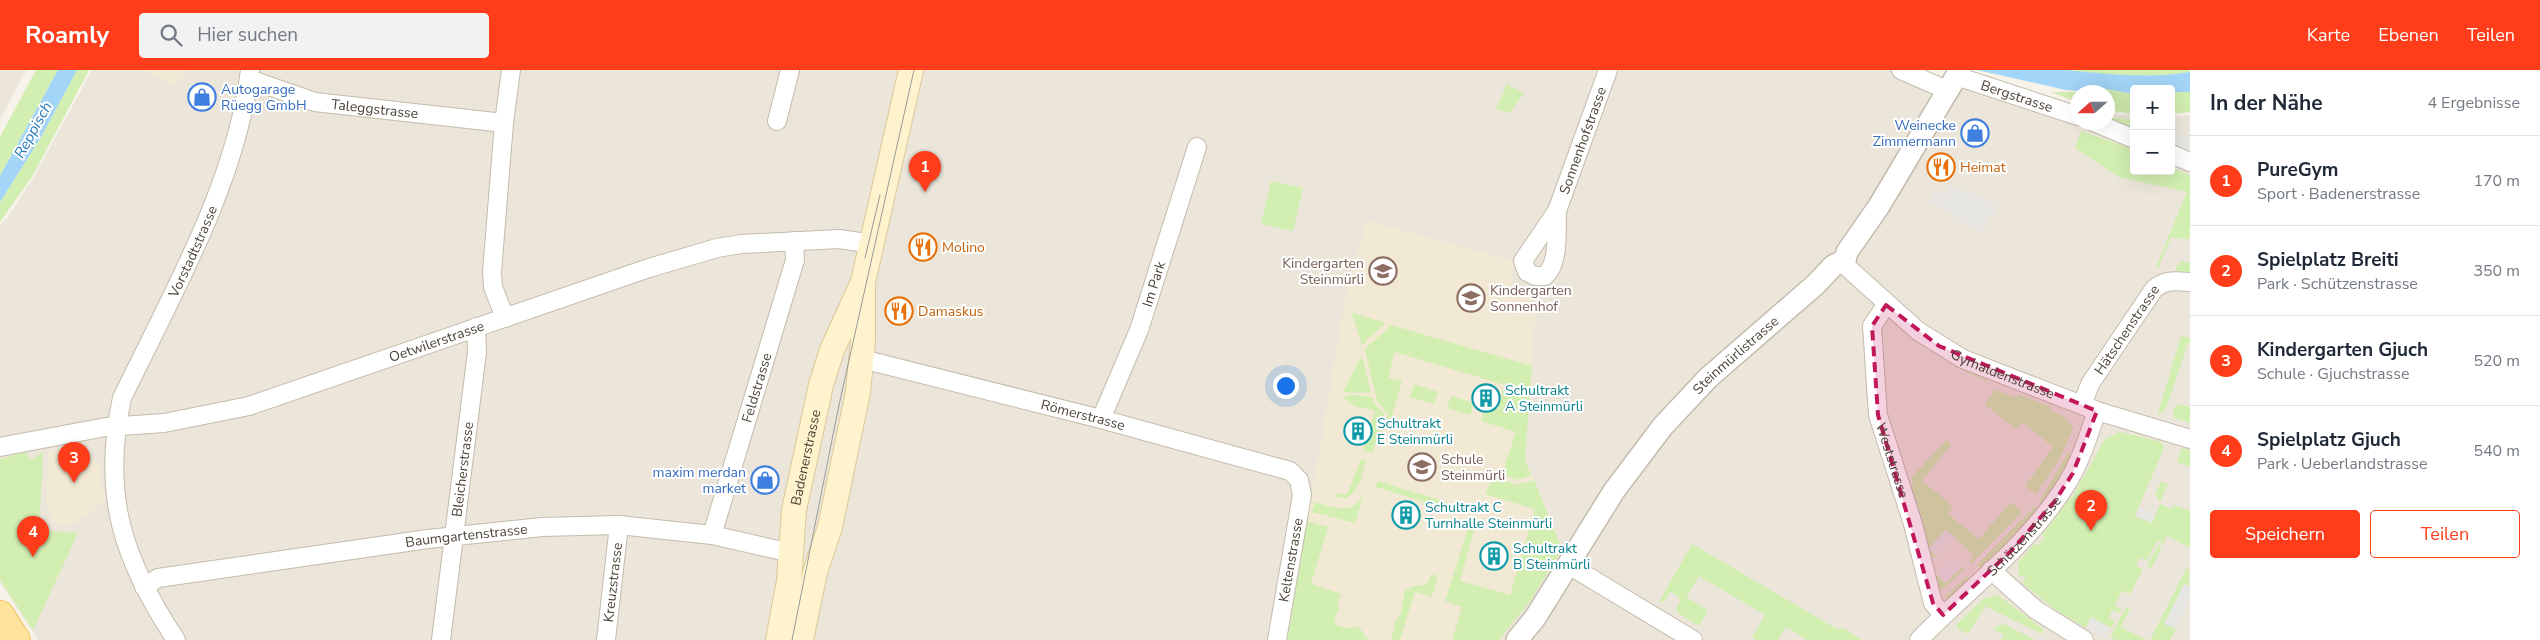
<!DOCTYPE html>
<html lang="de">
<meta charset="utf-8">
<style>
:root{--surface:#fff;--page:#f2f2f3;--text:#1f2937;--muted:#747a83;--line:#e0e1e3;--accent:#ff3d1a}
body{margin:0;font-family:"Nunito Sans",sans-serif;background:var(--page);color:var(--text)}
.controls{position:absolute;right:15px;top:15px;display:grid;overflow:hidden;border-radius:5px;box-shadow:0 5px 20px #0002}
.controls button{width:45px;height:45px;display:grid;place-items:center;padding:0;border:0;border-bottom:1px solid var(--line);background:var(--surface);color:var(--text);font:25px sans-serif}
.compass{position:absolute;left:2070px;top:15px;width:45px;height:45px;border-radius:50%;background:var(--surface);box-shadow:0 5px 20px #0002;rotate:249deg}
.you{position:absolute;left:1285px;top:315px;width:18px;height:18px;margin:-12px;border:4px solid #fff;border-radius:50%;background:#1a73e8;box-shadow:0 0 0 8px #1a73e833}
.badge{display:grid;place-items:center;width:32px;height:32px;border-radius:50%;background:var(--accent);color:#fff;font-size:16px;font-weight:700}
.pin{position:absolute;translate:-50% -41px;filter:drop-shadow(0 1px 2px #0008)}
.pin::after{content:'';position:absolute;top:26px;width:18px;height:15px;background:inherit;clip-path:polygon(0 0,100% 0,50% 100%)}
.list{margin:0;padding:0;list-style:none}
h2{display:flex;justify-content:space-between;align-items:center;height:65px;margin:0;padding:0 20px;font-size:21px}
h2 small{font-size:16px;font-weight:400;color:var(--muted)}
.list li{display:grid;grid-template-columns:32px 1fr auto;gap:15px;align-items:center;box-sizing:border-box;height:90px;padding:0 20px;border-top:1px solid var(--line)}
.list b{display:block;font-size:19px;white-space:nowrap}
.list p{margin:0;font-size:16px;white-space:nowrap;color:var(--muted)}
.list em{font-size:16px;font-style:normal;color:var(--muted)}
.actions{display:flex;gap:10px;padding:15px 20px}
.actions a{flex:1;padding:11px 0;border:1px solid var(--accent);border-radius:5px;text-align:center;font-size:18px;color:var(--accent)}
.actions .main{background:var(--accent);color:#fff}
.icon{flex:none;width:28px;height:28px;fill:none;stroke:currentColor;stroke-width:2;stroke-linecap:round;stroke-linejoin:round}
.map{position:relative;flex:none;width:2190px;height:570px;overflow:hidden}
header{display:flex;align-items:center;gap:30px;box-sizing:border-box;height:70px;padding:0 25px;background:var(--accent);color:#fff}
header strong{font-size:24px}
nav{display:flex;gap:28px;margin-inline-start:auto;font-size:18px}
.search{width:350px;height:45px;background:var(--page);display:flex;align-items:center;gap:12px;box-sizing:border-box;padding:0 18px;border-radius:5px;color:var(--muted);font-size:19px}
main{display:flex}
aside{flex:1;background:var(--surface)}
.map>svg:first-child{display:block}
.residential{fill:#ebe6d9}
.education{fill:#f1e9d4}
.green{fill:#d2eeb1}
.parking{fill:#e8e6e3}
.water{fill:#a3d5f8}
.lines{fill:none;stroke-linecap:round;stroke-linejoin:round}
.minor-casing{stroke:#c4bcac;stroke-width:20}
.tertiary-casing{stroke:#c4bcac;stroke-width:24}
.secondary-casing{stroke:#dbc897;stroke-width:26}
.primary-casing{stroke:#f0c560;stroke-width:30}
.minor{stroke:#fff;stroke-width:18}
.tertiary{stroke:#fff;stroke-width:21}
.secondary{stroke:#fff3cd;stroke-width:24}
.primary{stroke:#ffe39c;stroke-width:28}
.tram{stroke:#9a9a9a;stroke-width:1}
.marked{fill:#c2185b;fill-opacity:0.2;stroke:#c2185b;stroke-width:4;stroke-dasharray:10 6;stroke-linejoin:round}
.labels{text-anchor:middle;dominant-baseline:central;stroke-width:4;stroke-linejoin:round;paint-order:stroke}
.shop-label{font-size:14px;fill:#366cbe;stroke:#fff;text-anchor:end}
.street-label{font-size:14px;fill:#4c4438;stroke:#fff}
.food-label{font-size:14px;fill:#c56008;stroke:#fff;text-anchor:start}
.education-label{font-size:14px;fill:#785e54;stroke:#fff;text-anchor:start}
.culture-label{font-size:14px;fill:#0d838f;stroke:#fff;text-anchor:start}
.water-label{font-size:15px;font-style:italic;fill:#237abc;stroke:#fff}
</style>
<header>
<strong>Roamly</strong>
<div class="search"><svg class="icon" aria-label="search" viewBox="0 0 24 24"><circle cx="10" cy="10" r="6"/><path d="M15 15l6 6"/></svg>Hier suchen</div>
<nav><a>Karte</a><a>Ebenen</a><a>Teilen</a></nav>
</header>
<main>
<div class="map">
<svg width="2190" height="570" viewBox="0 0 2190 570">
<rect width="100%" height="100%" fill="#f7f3eb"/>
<!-- residential -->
<g class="residential">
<path d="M0 0H26L0 50Z"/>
<path d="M92 0H1901L1949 21 1956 6 2078 52H2108V44L2134 46V101H2171V47L2190 45V570H38L0 512V155L9 146 35 105Z"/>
</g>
<!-- education -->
<g class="education">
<path d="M143 0H189L177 13 171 14Z"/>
<path d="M1366 150 1513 191 1510 217 1539 224 1536 232 1525 389 1562 479 1530 531 1499 570H1287L1344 236Z"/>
<path d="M72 377 99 395 105 431 70 457 52 451 46 432 48 381Z"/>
</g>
<!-- green -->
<g class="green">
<path d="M36 0H58L0 106V67Z"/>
<path d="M77 0H89L33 105 0 152V132L41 67Z"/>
<path d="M2066 0H2190V2C2157 8 2099 6 2066 0Z"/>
<path d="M1507 14 1524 23 1510 43 1496 39Z"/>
<path d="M2101 18 2134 24V44L2108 40V22H2078L2077 32 2051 22H2092Z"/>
<path d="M2171 22H2190V42L2171 44Z"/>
<path d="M2108 47 2134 50V60L2108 49Z"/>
<path d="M2081 61 2134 80V101H2171V97L2190 105V169L2171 168 2158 198 2156 197 2187 122 2119 107 2075 78Z"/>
<path d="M1271 111 1303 118 1293 161 1261 154Z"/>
<path d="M2180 191 2190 193V207L2177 203 2176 197Z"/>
<path d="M1353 243 1385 253 1362 275 1352 244Z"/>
<path d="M1391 255 1532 296 1525 389 1531 405 1517 410 1502 404 1516 362 1481 351 1485 336 1498 340 1505 315 1395 282 1388 307 1402 311 1390 353 1386 352 1388 344 1377 331 1365 279Z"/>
<path d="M2181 266 2190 268V273H2188L2166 338 2162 343H2158Z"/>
<path d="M1362 286 1371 323 1343 322 1361 287Z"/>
<path d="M1953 292 1987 308 1986 311 1955 297Z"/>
<path d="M1414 314 1438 322 1434 334 1410 327Z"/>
<path d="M1995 320 2017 328 2018 324 2051 337 2050 340 2066 348 2073 359 2059 390 2036 424 2025 416 2053 377 2022 352 2016 359 1984 334Z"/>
<path d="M1357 325 1372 327 1374 333 1385 345 1372 383 1363 380 1375 341 1354 336 1342 326Z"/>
<path d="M1451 326 1474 333 1470 345 1447 338Z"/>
<path d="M2178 334 2190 337V353L2174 348 2173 340Z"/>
<path d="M2120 362 2161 372 2164 378 2135 446 2152 453 2160 434 2172 439 2174 435 2190 441V478L2167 466 2163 474 2157 471 2147 491 2140 487 2136 496 2143 499 2130 524 2122 521 2115 535 2121 539 2119 543 2112 540 2109 548 2115 551 2111 558 2091 548 2086 558 2056 540 2022 513 2026 508 2024 506 2019 507 2018 493 2035 473 2038 476 2045 468 2042 465 2074 424 2105 369Z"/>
<path d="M1946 370 1951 375 1922 411 1953 436 1948 444 1979 469 2011 432 2022 442 1972 493 1969 491 1974 485 1946 460 1929 478 1936 486 1929 491 1933 504 1937 505 1945 513 1963 497 1965 499 1940 521 1938 520 1907 420 1914 412 1911 408Z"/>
<path d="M2182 378 2190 380V397L2177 392Z"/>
<path d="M26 382 31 390 43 382 40 448 50 461 78 463 33 560 0 510V389Z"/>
<path d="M2069 382 2073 389 2043 435 2039 431Z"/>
<path d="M1361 389 1366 390 1360 412 1352 424 1346 428 1336 427 1337 423 1347 425Z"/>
<path d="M1494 406 1517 415 1534 410 1562 479 1530 531 1499 570H1452L1462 537 1445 531 1468 459 1474 460 1460 511 1510 525 1535 439 1485 424Z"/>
<path d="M1378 411 1455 435 1453 441 1376 417Z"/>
<path d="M2161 412 2168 414 2160 432 2155 424Z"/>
<path d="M1364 424 1355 453 1312 442 1315 432C1335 438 1353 446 1364 424Z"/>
<path d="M2035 436 2040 440 1982 500 1977 495Z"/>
<path d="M1307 451 1328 457 1311 514 1341 524 1337 537 1339 540 1334 548 1336 555 1345 558 1359 557 1368 570H1287Z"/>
<path d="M1692 474 1837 559 1843 558 1862 570H1807L1786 557 1778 570H1757L1752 567 1765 545 1699 506 1686 527 1708 540 1699 556 1679 544 1676 538 1680 532 1678 526 1670 522 1665 531 1659 532Z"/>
<path d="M2158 475 2162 477 2151 499 2147 496Z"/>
<path d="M2188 495 2190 516 2185 514 2164 554 2176 559 2170 570H2150Z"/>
<path d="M1431 504 1438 506 1432 527 1415 522 1400 570H1391L1396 550 1401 543 1405 521 1413 516 1427 515Z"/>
<path d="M1967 506 1971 510 1952 528 1946 529 1945 527Z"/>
<path d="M1998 525 2043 559 2042 564 1985 536 1968 564 1957 558V554L1983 529Z"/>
<path d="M2126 537 2130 539 2121 557 2146 570H2116L2110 567Z"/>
<path d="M2004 554 2035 570H2001L2004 565 1994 560 1997 556Z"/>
</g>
<!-- parking -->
<g class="parking">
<path d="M2171 61 2190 69V83L2171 76Z"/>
<path d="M1952 115 1970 125 1972 122 1997 137 1981 163 1929 131 1936 121 1945 126Z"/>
<path d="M2139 437 2155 444 2152 453 2135 446Z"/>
<path d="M1946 460 1955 468 1936 486 1929 478Z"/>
<path d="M1954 488 1963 497 1945 513 1937 505Z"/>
<path d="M2184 514 2190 516V529L2176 559 2164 554Z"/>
<path d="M2091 547 2111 558 2106 568 2086 558Z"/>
</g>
<!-- water -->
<g class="water">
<path d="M58 0H77L41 67 0 132V106Z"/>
<path d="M1977 0C2007 0 2037 0 2066 0 2106 4 2151 9 2190 2V22H2171V19H2134V24L2101 18 2092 22 2066 20Z"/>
</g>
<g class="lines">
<!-- minor casing -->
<g class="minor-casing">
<g id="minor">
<path d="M1901 0 1949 21"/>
<path id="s1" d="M1956 6 2078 46"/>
<path id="s2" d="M249 9 315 32 504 53"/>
<path d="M777 51 790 0"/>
<path d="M2094 52 2134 69"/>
<path d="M2171 84 2190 92"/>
<path d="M1557 141C1556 161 1560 192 1545 206H1535L1527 202 1523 191Z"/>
<path id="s3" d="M1557 141 1608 0"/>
<path id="s4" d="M1845 190 1848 198 1918 261 1963 289 2097 341 2190 369"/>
<path id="s5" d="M1886 235 1872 256 1878 345 1913 454 1933 533 1943 545"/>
<path d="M505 248 493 217 492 202 504 53 511 0"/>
<path id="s6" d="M862 289 1101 349 1290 401 1299 410 1302 425 1277 570"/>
<path id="s7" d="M2082 335 2090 314 2154 219C2166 209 2176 211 2190 212"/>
<path id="s8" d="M1101 349 1139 260 1197 77"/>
<path id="s9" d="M0 377 106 357 164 353 249 336 649 198 717 178 742 174 839 169 873 174"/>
<path id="s10" d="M712 465 795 190 794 171"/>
<path d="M1569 495 1693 570"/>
<path d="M1991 500 2036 540 2084 570"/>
<path id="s11" d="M144 517 158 508 428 469 542 457 619 455 712 465 791 483"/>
<path id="s12" d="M176 570C123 490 101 425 122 328 171 226 236 114 250 0"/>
<path id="s13" d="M441 570 477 282 476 257"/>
<path id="s14" d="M606 570 619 455"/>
<path id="s15" d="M1919 570C1967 520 2026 477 2064 418 2080 394 2088 367 2097 341"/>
</g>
</g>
<!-- tertiary casing -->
<g class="tertiary-casing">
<g id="tertiary">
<path id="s16" d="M1517 570 1535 548 1614 421 1663 356 1708 308 1815 215 1833 196 1845 190 1847 182 1879 136 1960 0"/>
</g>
</g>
<!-- secondary casing -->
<g class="secondary-casing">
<g id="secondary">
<path id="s17" d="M778 570 789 511 794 440 821 315 832 280 863 212 911 0"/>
<path d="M801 570 815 502 830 457 858 322 863 270V216"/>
</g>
</g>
<!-- primary casing -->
<g class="primary-casing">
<path id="primary" d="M0 545 16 570"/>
</g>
<!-- minor -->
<use href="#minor" class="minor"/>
<!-- tertiary -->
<use href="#tertiary" class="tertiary"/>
<!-- secondary -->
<use href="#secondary" class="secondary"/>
<!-- primary -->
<use href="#primary" class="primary"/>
<!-- tram -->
<g class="tram">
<path d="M865 188 880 125"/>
<path d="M792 570 839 335 914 0"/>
</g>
</g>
<!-- marked area -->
<path class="marked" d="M1886 235 1939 276 2097 341 2073 403 2055 431 2011 481 1943 545 1933 533 1878 345 1872 256Z"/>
<!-- icons -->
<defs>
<g id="shop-ring" transform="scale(1.4375)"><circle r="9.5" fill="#fff" stroke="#3f7fe0" stroke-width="1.5"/><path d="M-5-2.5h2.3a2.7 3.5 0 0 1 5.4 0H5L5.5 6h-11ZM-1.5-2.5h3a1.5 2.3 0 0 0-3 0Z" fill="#3f7fe0"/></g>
<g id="restaurant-ring" transform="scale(1.4375)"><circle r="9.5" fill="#fff" stroke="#e8710a" stroke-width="1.5"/><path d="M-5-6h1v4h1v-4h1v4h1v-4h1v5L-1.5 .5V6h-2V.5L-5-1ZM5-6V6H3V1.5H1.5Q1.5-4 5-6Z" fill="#e8710a"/></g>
<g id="school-ring" transform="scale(1.4375)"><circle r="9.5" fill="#fff" stroke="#8d6e63" stroke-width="1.5"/><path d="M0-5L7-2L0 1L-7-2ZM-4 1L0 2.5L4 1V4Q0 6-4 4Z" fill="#8d6e63"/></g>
<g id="building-ring" transform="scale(1.4375)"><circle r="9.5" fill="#fff" stroke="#0f9aa8" stroke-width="1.5"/><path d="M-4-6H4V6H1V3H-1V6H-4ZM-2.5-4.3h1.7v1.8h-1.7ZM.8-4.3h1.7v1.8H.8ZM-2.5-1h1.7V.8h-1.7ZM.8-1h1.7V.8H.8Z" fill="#0f9aa8"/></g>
</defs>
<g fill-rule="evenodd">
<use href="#shop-ring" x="202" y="27"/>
<use href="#shop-ring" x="1975" y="63"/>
<use href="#restaurant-ring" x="1941" y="97"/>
<use href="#restaurant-ring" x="923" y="177"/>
<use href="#school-ring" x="1383" y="201"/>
<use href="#school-ring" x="1471" y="228"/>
<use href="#restaurant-ring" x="899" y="241"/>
<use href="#building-ring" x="1486" y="328"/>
<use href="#building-ring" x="1358" y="361"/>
<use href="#school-ring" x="1422" y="397"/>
<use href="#shop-ring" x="765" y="410"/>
<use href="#building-ring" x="1406" y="445"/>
<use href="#building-ring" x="1494" y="486"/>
</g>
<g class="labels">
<!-- shop labels -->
<g class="shop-label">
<text x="221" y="19" text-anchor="start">Autogarage<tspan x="221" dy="16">Rüegg GmbH</tspan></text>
<text x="1956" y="55">Weinecke<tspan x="1956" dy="16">Zimmermann</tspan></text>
<text x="746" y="402">maxim merdan<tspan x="746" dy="16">market</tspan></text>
</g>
<!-- street labels -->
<g class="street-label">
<text stroke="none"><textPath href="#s1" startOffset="64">Bergstrasse</textPath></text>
<text stroke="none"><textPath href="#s2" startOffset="130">Taleggstrasse</textPath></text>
<text stroke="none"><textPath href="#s3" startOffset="75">Sonnenhofstrasse</textPath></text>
<text stroke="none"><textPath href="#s12" startOffset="419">Vorstadtstrasse</textPath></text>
<text stroke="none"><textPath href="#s8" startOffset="145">Im Park</textPath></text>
<text stroke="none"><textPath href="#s7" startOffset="88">Hätschenstrasse</textPath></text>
<text stroke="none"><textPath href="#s9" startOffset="451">Oetwilerstrasse</textPath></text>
<text stroke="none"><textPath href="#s16" startOffset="361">Steinmürlistrasse</textPath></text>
<text stroke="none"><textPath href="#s4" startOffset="198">Gyrhaldenstrasse</textPath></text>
<text stroke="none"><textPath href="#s10" startOffset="154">Feldstrasse</textPath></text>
<text stroke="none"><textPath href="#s6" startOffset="228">Römerstrasse</textPath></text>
<text stroke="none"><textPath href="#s17" startOffset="185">Badenerstrasse</textPath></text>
<text stroke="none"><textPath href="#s5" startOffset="162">Weststrasse</textPath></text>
<text stroke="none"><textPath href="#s13" startOffset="172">Bleicherstrasse</textPath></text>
<text stroke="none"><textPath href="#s15" startOffset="148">Schützenstrasse</textPath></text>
<text stroke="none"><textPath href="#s11" startOffset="328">Baumgartenstrasse</textPath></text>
<text transform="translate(1291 490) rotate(-80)">Keltenstrasse</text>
<text stroke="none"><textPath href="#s14" startOffset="58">Kreuzstrasse</textPath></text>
</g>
<!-- food labels -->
<g class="food-label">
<text x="1960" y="97">Heimat</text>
<text x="942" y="177">Molino</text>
<text x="918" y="241">Damaskus</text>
</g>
<!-- education labels -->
<g class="education-label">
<text x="1364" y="193" text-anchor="end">Kindergarten<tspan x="1364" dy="16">Steinmürli</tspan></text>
<text x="1490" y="220">Kindergarten<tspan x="1490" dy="16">Sonnenhof</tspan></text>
<text x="1441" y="389">Schule<tspan x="1441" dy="16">Steinmürli</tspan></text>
</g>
<!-- culture labels -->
<g class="culture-label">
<text x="1505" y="320">Schultrakt<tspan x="1505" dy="16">A Steinmürli</tspan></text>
<text x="1377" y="353">Schultrakt<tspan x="1377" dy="16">E Steinmürli</tspan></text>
<text x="1425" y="437">Schultrakt C<tspan x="1425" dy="16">Turnhalle Steinmürli</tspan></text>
<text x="1513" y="478">Schultrakt<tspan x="1513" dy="16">B Steinmürli</tspan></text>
</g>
<!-- water labels -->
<g class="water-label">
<text transform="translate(33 60) rotate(-61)">Reppisch</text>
</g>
</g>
</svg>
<div class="controls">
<button>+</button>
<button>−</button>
</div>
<svg class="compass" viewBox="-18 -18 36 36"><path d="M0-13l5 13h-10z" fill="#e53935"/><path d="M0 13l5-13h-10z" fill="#747a83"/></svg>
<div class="you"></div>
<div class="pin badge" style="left:925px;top:122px">1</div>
<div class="pin badge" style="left:2091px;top:461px">2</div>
<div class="pin badge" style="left:74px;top:413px">3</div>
<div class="pin badge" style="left:33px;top:487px">4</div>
</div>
<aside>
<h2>In der Nähe<small>4 Ergebnisse</small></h2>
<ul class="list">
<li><span class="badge">1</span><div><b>PureGym</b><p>Sport · Badenerstrasse</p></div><em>170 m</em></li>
<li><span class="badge">2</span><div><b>Spielplatz Breiti</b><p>Park · Schützenstrasse</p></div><em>350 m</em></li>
<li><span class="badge">3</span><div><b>Kindergarten Gjuch</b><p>Schule · Gjuchstrasse</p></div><em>520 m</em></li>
<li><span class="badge">4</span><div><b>Spielplatz Gjuch</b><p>Park · Ueberlandstrasse</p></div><em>540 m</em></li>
</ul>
<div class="actions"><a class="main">Speichern</a><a>Teilen</a></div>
</aside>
</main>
